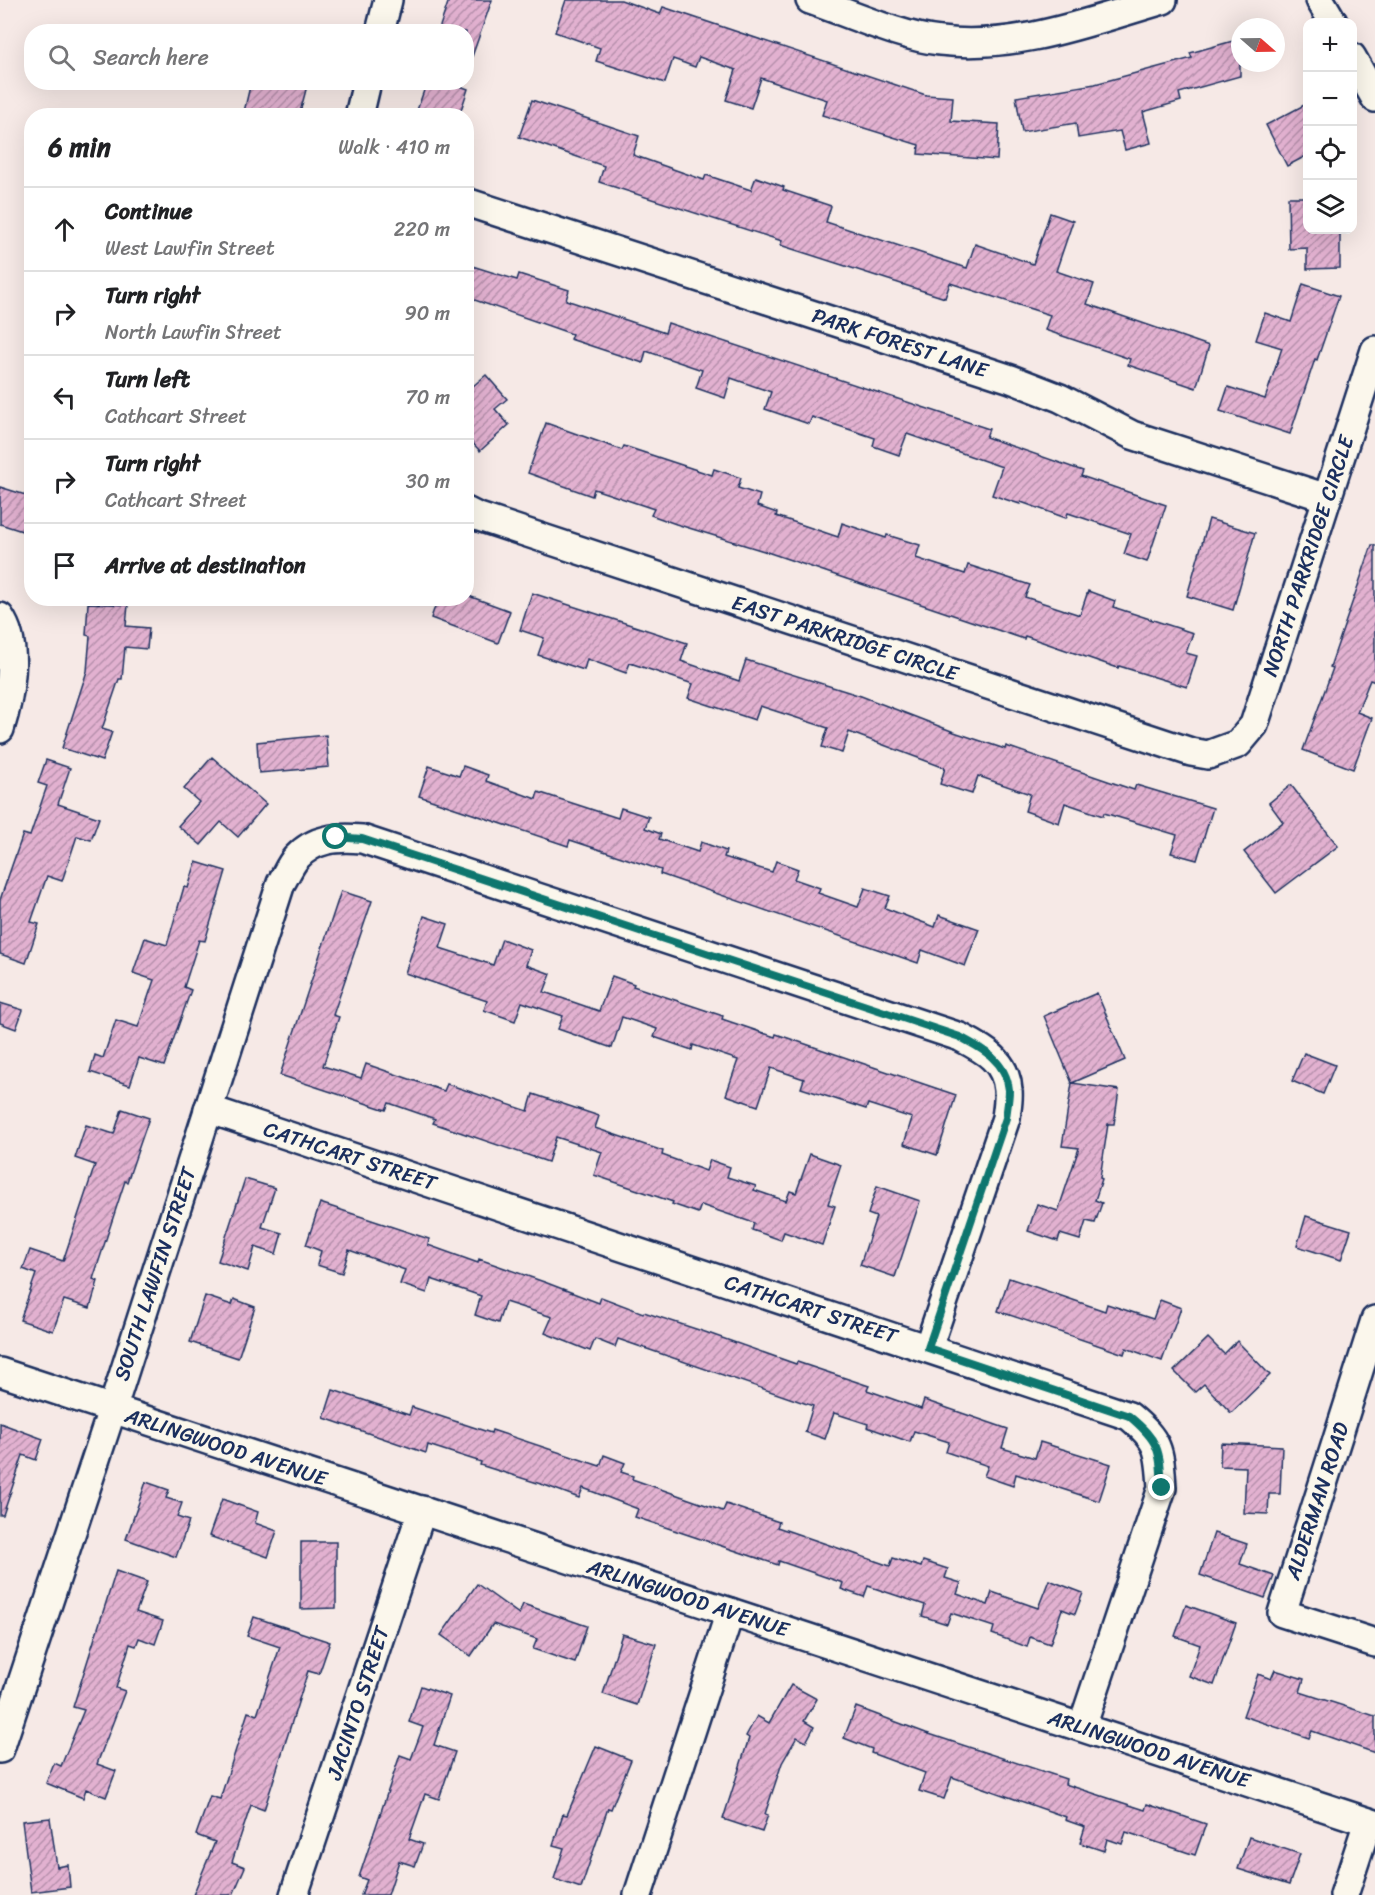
<!DOCTYPE html>
<meta charset="utf-8">
<style>
:root{--surface:#fff;--page:#f2f2f2;--text:#202124;--muted:#757577;--line:#e0e0e0}
body{margin:0;font-family:Sriracha,sans-serif;background:var(--page);color:var(--text)}
.controls{position:absolute;right:18px;top:18px;display:grid;overflow:hidden;border-radius:12px;box-shadow:0 6px 24px #0002}
.controls button{width:54px;height:54px;display:grid;place-items:center;padding:0;border:0;border-bottom:2px solid var(--line);background:var(--surface);color:var(--text);font:30px sans-serif}
.compass{position:absolute;left:1231px;top:18px;width:54px;height:54px;border-radius:50%;background:var(--surface);box-shadow:0 6px 24px #0002;rotate:110deg}
.stop{position:absolute;width:18px;height:18px;margin:-14px;border:4px solid #0f766e;border-radius:50%;background:#fff}
.stop.end{background:#0f766e;border-color:#fff;box-shadow:0 2px 6px #0008}
.list{margin:0;padding:0;list-style:none}
h2{display:flex;justify-content:space-between;align-items:center;height:78px;margin:0;padding:0 24px;font-size:26px}
h2 small{font-size:20px;font-weight:400;color:var(--muted)}
.list li{display:grid;grid-template-columns:39px 1fr auto;gap:18px;align-items:center;box-sizing:border-box;height:84px;padding:0 24px;border-top:2px solid var(--line)}
.list b{display:block;font-size:22px;white-space:nowrap}
.list p{margin:0;font-size:20px;white-space:nowrap;color:var(--muted)}
.list em{font-size:20px;font-style:normal;color:var(--muted)}
.icon{flex:none;width:33px;height:33px;fill:none;stroke:currentColor;stroke-width:2;stroke-linecap:round;stroke-linejoin:round}
.map{position:relative;flex:none;width:1375px;height:1895px;overflow:hidden}
.search{position:absolute;background:var(--surface);box-shadow:0 6px 24px #0002;left:24px;top:24px;width:450px;height:66px;display:flex;align-items:center;gap:15px;box-sizing:border-box;padding:0 21px;border-radius:24px;color:var(--muted);font-size:22px}
.panel{position:absolute;background:var(--surface);box-shadow:0 6px 24px #0002;left:24px;top:108px;width:450px;height:498px;border-radius:24px}
.map>svg:first-child{display:block}
.building{fill:url(#building-hatch);stroke:#1b2f5e;stroke-width:1.5}
.lines{fill:none;stroke-linecap:round;stroke-linejoin:round}
.minor-casing{stroke:#1b2f5e;stroke-width:32}
.minor{stroke:#fbf7ec;stroke-width:27}
.route{stroke:#0f766e;stroke-width:8}
.labels{text-anchor:middle;dominant-baseline:central;stroke-width:6;stroke-linejoin:round;paint-order:stroke}
.street-label{font-size:21px;fill:#1b2f5e;stroke:#fbf7ec}
</style>
<div class="map">
<svg width="1375" height="1895" viewBox="0 0 1375 1895">
<defs>
<pattern id="building-hatch" width="6" height="6" patternUnits="userSpaceOnUse" patternTransform="scale(1.5)"><rect width="6" height="6" fill="#e2b1d0"/><path d="M-1 1l2-2M0 6l6-6M5 7l2-2" fill="none" stroke="#b690ac"/></pattern>
</defs>
<rect width="100%" height="100%" fill="#f6e9e6"/>
<filter id="ink" filterUnits="userSpaceOnUse"><feTurbulence type="fractalNoise" baseFrequency=".0167" numOctaves="2"/><feDisplacementMap in="SourceGraphic" scale="12" xChannelSelector="R" yChannelSelector="G"/><feConvolveMatrix kernelMatrix="1 2 1 2 8 2 1 2 1" color-interpolation-filters="sRGB"/></filter>
<g filter="url(#ink)">
<!-- building -->
<g class="building">
<path d="M449 0H492L469 65H466V32H438Z"/>
<path d="M566 0H621L660 14 663 7 926 95 953 97 951 121 999 124 997 160 918 154 919 145 822 115 827 100 761 78 751 108 726 100 736 70 699 57 695 67 673 59 665 83 596 61 600 48 555 32Z"/>
<path d="M1240 39V76L1179 93 1181 101 1143 112 1151 143 1125 150 1120 131 1078 138 1076 123 1022 132 1016 97 1095 84 1192 58 1190 53Z"/>
<path d="M251 82H308L299 116H243Z"/>
<path d="M427 82H449L468 89 459 116H415Z"/>
<path d="M532 100 639 136 633 155 704 180 706 175 751 190 756 177 784 187 783 190 831 206 826 222 967 268 975 244 1033 264 1050 213 1073 221 1056 271 1094 284 1087 304 1209 346 1196 388 1128 365 1130 359 1045 330 1050 315 950 283 945 298 780 245 782 241 599 182 604 166 519 137Z"/>
<path d="M1308 103V155L1287 166 1266 125Z"/>
<path d="M1288 197H1308V230H1340V268L1307 269V248L1289 249Z"/>
<path d="M466 264 517 280 519 274 569 290 566 300 665 333 668 323 989 429 986 437 1083 471 1081 476 1166 505 1147 562 1124 554 1131 534 1068 513 1066 518 1021 502 1020 504 992 495 1002 467 907 434 899 455 873 446 875 438 812 417 809 424 765 409 771 392 731 378 725 398 696 388 702 370 646 351 643 363 570 339 572 334 466 297Z"/>
<path d="M1303 284 1339 296 1317 360 1315 359 1290 434 1220 411 1228 387 1265 399 1282 348 1256 340 1265 313 1291 322Z"/>
<path d="M486 375 507 399 495 409 509 425 480 451 466 436V392Z"/>
<path d="M546 423 622 450 624 446 712 475 714 469 741 478 738 488 760 495 757 506 777 513 776 516 838 537 842 523 886 538 887 535 920 545 916 558 965 574 968 565 1030 585 1025 597 1080 615 1088 591 1115 601 1113 607 1193 633 1186 653 1197 656 1187 687 1119 666 1118 668 1025 636 1024 639 764 551 676 524 651 515 654 509 594 489 592 496 528 473Z"/>
<path d="M0 487 32 497 22 531 0 524Z"/>
<path d="M1209 519 1255 533 1233 610 1187 596Z"/>
<path d="M1372 545H1375V682L1370 680 1357 712 1372 718 1353 769 1303 750 1333 668 1330 667Z"/>
<path d="M532 593 687 643 681 661 739 681 746 660 861 696 954 732 1005 749 1006 746 1134 790 1136 785 1213 808 1197 860 1171 853 1177 835 1104 813 1103 816 1065 803 1059 823 1025 811 1030 794 978 776 972 794 940 784 945 768 849 732 842 753 822 747 828 728 760 706 755 720 688 698 693 684 630 663 626 673 587 659 584 670 538 655 544 638 520 630Z"/>
<path d="M466 595 510 611 498 643 431 618 438 598H466Z"/>
<path d="M88 603 128 605 126 626 149 628 147 649 125 647 122 679H119L102 729 112 732 102 761 62 748 87 671 90 636 86 635Z"/>
<path d="M326 735 329 767 259 773 257 742Z"/>
<path d="M212 757 266 804 238 837 221 822 201 845 178 826 199 802 184 789Z"/>
<path d="M46 760 70 768 58 804 99 818 91 840 77 836 62 881 47 876 31 922 39 924 26 963 0 954V900L23 834 30 836 47 786 38 783Z"/>
<path d="M429 766 459 776 463 766 488 775 486 781 536 799 538 792 618 818 621 808 649 817 645 828 661 834 659 839 698 852 701 842 726 851 724 857 772 872 776 861 798 869 794 879 820 888 818 893 858 907 865 888 890 896 885 908 935 927 939 915 979 929 965 966 922 950 918 963 660 874 661 870 570 840 568 846 419 796Z"/>
<path d="M1291 785 1338 846 1276 893 1244 852 1283 822 1269 803Z"/>
<path d="M196 862 226 871 205 941 199 940 184 987 191 990 164 1066 139 1058 130 1085 90 1072 95 1055 103 1058 116 1020 138 1027 154 980 133 973 145 938 167 945 184 887 188 888Z"/>
<path d="M341 891 372 901 333 1015 339 1017 323 1066 361 1078 366 1064 444 1091 447 1084 528 1111 533 1094 599 1116 595 1128 663 1151 662 1155 706 1171 710 1160 730 1167 727 1177 756 1186 754 1190 786 1201 790 1191 796 1193 810 1154 841 1165 828 1204 835 1206 822 1245 784 1232 781 1240 752 1230 754 1223 701 1205 698 1213 672 1204 673 1202 594 1175 602 1152 556 1137 548 1162 433 1123 435 1119 389 1103 386 1110 280 1075Z"/>
<path d="M424 916 448 924 440 948 493 965 502 939 531 950 526 965 551 974 544 992 599 1011 612 976 634 984 633 986 723 1016 722 1019 775 1037 776 1034 956 1095 937 1155 904 1144 912 1118 868 1104 866 1109 801 1088 804 1079 771 1068 758 1106 726 1095 738 1060 693 1045 692 1050 654 1037 657 1029 622 1017 612 1048 558 1029 563 1016 522 1002 515 1021 484 1010 487 1001 405 973Z"/>
<path d="M1097 993 1125 1060 1072 1083 1119 1090 1114 1124H1108L1100 1178 1102 1179 1095 1200 1102 1203 1095 1223 1086 1221 1080 1240 1060 1234 1058 1241 1028 1231 1037 1204 1058 1211 1079 1148 1062 1146 1072 1083 1044 1016Z"/>
<path d="M0 1003 23 1010 16 1029 0 1023Z"/>
<path d="M1304 1053 1335 1065 1323 1094 1292 1081Z"/>
<path d="M122 1109 149 1118 127 1182 125 1181 93 1279 98 1281 90 1308 64 1300 53 1331 20 1320 36 1274 23 1269 30 1250 63 1261 95 1165 75 1158 86 1125 114 1134Z"/>
<path d="M245 1179 275 1188 262 1227 282 1233 276 1254 255 1247 248 1271 218 1261Z"/>
<path d="M877 1186 920 1201 895 1277 860 1265 876 1217 868 1214Z"/>
<path d="M320 1203 429 1239 428 1245 478 1263 479 1259 547 1283 599 1303 601 1297 643 1313 644 1312 705 1332 796 1364 797 1362 869 1386 867 1390 921 1409 924 1400 1008 1429 1002 1448 1035 1458 1040 1442 1111 1464 1099 1501 1016 1474 1013 1486 984 1476 988 1466 946 1452 949 1442 914 1431 910 1442 867 1427 868 1424 834 1413 825 1439 805 1432 813 1406 618 1339 615 1347 595 1339 590 1351 545 1333 552 1317 505 1302 498 1323 475 1315 481 1296 431 1279 427 1293 400 1284 405 1270 349 1250 342 1273 317 1265 321 1251 306 1245Z"/>
<path d="M1306 1216 1351 1230 1341 1260 1297 1246Z"/>
<path d="M1009 1278 1105 1311 1107 1304 1153 1319 1160 1300 1181 1308 1162 1361 1126 1348 1124 1354 998 1311Z"/>
<path d="M205 1296 232 1305 234 1299 255 1307 238 1358 190 1342Z"/>
<path d="M1208 1338 1224 1354 1237 1341 1270 1375 1231 1413 1204 1384 1195 1392 1174 1371Z"/>
<path d="M333 1390 409 1415 412 1407 491 1433 492 1430 600 1466 604 1455 625 1463 621 1472 633 1476 632 1479 723 1511 726 1504 779 1522 777 1527 890 1566 893 1558 921 1567 923 1561 948 1569 945 1578 961 1583 957 1594 988 1605 992 1592 1038 1608 1049 1580 1083 1593 1075 1614 1062 1609 1050 1644 1030 1637 1027 1647 992 1634 994 1627 951 1613 947 1624 922 1616 925 1605 868 1586 864 1597 841 1589 843 1583 779 1561 778 1565 635 1517 638 1509 583 1488 579 1498 547 1486 480 1465 481 1462 428 1445 426 1453 324 1418Z"/>
<path d="M0 1423 43 1439 36 1460 23 1455 3 1515H0Z"/>
<path d="M1221 1443 1282 1446 1280 1494H1269L1268 1514 1244 1513 1246 1467 1220 1466Z"/>
<path d="M146 1482 169 1490 166 1498 182 1503 177 1517 189 1521 176 1557 126 1539Z"/>
<path d="M222 1499 258 1512 255 1523 277 1531 268 1557 209 1536Z"/>
<path d="M1214 1533 1247 1544 1240 1564 1274 1576 1265 1598 1200 1575Z"/>
<path d="M301 1542H336V1608L301 1609Z"/>
<path d="M116 1571 147 1582 136 1612 163 1621 155 1644 139 1638 136 1646 130 1644 116 1688 125 1691 97 1764 116 1771 106 1797 86 1789 83 1798 46 1783 54 1763 61 1766 84 1710 73 1707Z"/>
<path d="M477 1584 519 1614 523 1604 587 1626 575 1663 533 1649 537 1639 493 1624 471 1656 441 1635Z"/>
<path d="M1186 1605 1236 1623 1214 1685 1189 1676 1200 1645 1175 1636Z"/>
<path d="M254 1617 330 1642 319 1674 308 1671 264 1810 251 1805 232 1862 245 1867 233 1895H193L215 1842 196 1835 210 1796 220 1799 248 1712 257 1715 280 1647 247 1636Z"/>
<path d="M622 1634 656 1644 637 1705 603 1694Z"/>
<path d="M1275 1670 1304 1679 1300 1692 1375 1716V1753L1312 1731 1309 1738 1243 1716 1258 1674 1271 1679Z"/>
<path d="M791 1685 817 1699 804 1721 814 1727 806 1742 797 1737 782 1763 765 1814 768 1815 762 1832 723 1819 749 1738 746 1736 757 1716 769 1723Z"/>
<path d="M421 1686 450 1696 434 1745 455 1752 439 1799 425 1794 409 1839 423 1844 415 1866 399 1861 388 1895H361L367 1880 359 1877 400 1755 411 1759 423 1727 409 1722Z"/>
<path d="M856 1707 926 1733 1066 1779 1065 1784 1145 1810 1147 1804 1206 1824 1195 1855 1126 1832 1122 1844 1107 1839 1104 1851 1080 1843 1085 1827 1065 1820 1066 1817 952 1777 944 1799 919 1791 925 1773 871 1753 872 1749 844 1738Z"/>
<path d="M596 1746 631 1760 611 1809 608 1808 581 1888 554 1879 564 1848 553 1845 563 1814 567 1815Z"/>
<path d="M50 1818 57 1867 68 1865 70 1887 31 1892 22 1821Z"/>
<path d="M1249 1837 1300 1854 1289 1885 1238 1869Z"/>
</g>
<g class="lines">
<!-- minor casing -->
<g class="minor-casing">
<g id="minor">
<path d="M810 0C848 13 901 37 940 41 1018 50 1090 21 1163 0"/>
<path d="M1320 0 1333 22"/>
<path d="M380 32 388 0"/>
<path d="M1352 57 1375 98"/>
<path d="M359 116 367 82"/>
<path d="M466 202 1011 379 1060 398 1132 435 1327 498"/>
<path d="M466 511 476 516 1191 752 1208 755 1238 744 1254 725 1375 350"/>
<path d="M0 617C20 646 10 697 0 729"/>
<path d="M208 1109 1129 1416C1159 1441 1160 1449 1162 1488L1082 1727"/>
<path d="M1375 1320 1282 1613 1375 1643"/>
<path d="M0 1372 1375 1824"/>
<path d="M0 1749 112 1410 281 883C286 875 290 865 296 858 314 838 337 837 362 839L960 1037C983 1049 1006 1060 1008 1090 1009 1099 1007 1109 1006 1118L928 1348"/>
<path d="M294 1895 422 1510"/>
<path d="M638 1895 730 1612"/>
<path d="M1344 1895 1368 1822"/>
</g>
</g>
<!-- minor -->
<use href="#minor" class="minor"/>
</g>
</g>
<g class="lines" filter="url(#ink)">
<!-- route -->
<path class="route" d="M336 837 362 839 960 1037C983 1049 1006 1061 1009 1090 1009 1099 1007 1109 1006 1118L928 1348 1129 1416C1159 1441 1160 1449 1162 1488"/>
</g>
<g class="labels">
<!-- street labels -->
<g class="street-label">
<text transform="translate(900 343) rotate(18)">PARK FOREST LANE</text>
<text transform="translate(1308 556) rotate(-72)">NORTH PARKRIDGE CIRCLE</text>
<text transform="translate(845 638) rotate(18)">EAST PARKRIDGE CIRCLE</text>
<text transform="translate(350 1156) rotate(18)">CATHCART STREET</text>
<text transform="translate(155 1274) rotate(-72)">SOUTH LAWFIN STREET</text>
<text transform="translate(811 1309) rotate(18)">CATHCART STREET</text>
<text transform="translate(226 1447) rotate(18)">ARLINGWOOD AVENUE</text>
<text transform="translate(1317 1501) rotate(-72)">ALDERMAN ROAD</text>
<text transform="translate(688 1598) rotate(18)">ARLINGWOOD AVENUE</text>
<text transform="translate(358 1703) rotate(-72)">JACINTO STREET</text>
<text transform="translate(1149 1749) rotate(18)">ARLINGWOOD AVENUE</text>
</g>
</g>
</svg>
<div class="controls">
<button>+</button>
<button>−</button>
<button><svg class="icon" aria-label="locate" viewBox="0 0 24 24"><circle cx="12" cy="12" r="6"/><path d="M12 2v4M12 18v4M2 12h4M18 12h4"/></svg></button>
<button><svg class="icon" aria-label="layers" viewBox="0 0 24 24"><path d="M12 4l9 5-9 5-9-5zM3 14l9 5 9-5"/></svg></button>
</div>
<svg class="compass" viewBox="-18 -18 36 36"><path d="M0-13l5 13h-10z" fill="#e53935"/><path d="M0 13l5-13h-10z" fill="#757577"/></svg>
<div class="stop" style="left:336px;top:837px"></div>
<div class="stop end" style="left:1162px;top:1488px"></div>
<div class="search"><svg class="icon" aria-label="search" viewBox="0 0 24 24"><circle cx="10" cy="10" r="6"/><path d="M15 15l6 6"/></svg>Search here</div>
<section class="panel">
<h2>6 min<small>Walk · 410 m</small></h2>
<ul class="list">
<li><svg class="icon" aria-label="ahead" viewBox="0 0 24 24"><path d="M12 20V5M6 11l6-6 6 6"/></svg><div><b>Continue</b><p>West Lawfin Street</p></div><em>220 m</em></li>
<li><svg class="icon" aria-label="right" viewBox="0 0 24 24"><path d="M7 20v-9h11M14 6l5 5-5 5"/></svg><div><b>Turn right</b><p>North Lawfin Street</p></div><em>90 m</em></li>
<li><svg class="icon" aria-label="left" viewBox="0 0 24 24"><path d="M17 20v-9H6M10 6l-5 5 5 5"/></svg><div><b>Turn left</b><p>Cathcart Street</p></div><em>70 m</em></li>
<li><svg class="icon" aria-label="right" viewBox="0 0 24 24"><path d="M7 20v-9h11M14 6l5 5-5 5"/></svg><div><b>Turn right</b><p>Cathcart Street</p></div><em>30 m</em></li>
<li><svg class="icon" aria-label="arrive" viewBox="0 0 24 24"><path d="M6 21V4h12l-3 4 3 4H6"/></svg><div><b>Arrive at destination</b></div></li>
</ul>
</section>
</div>
